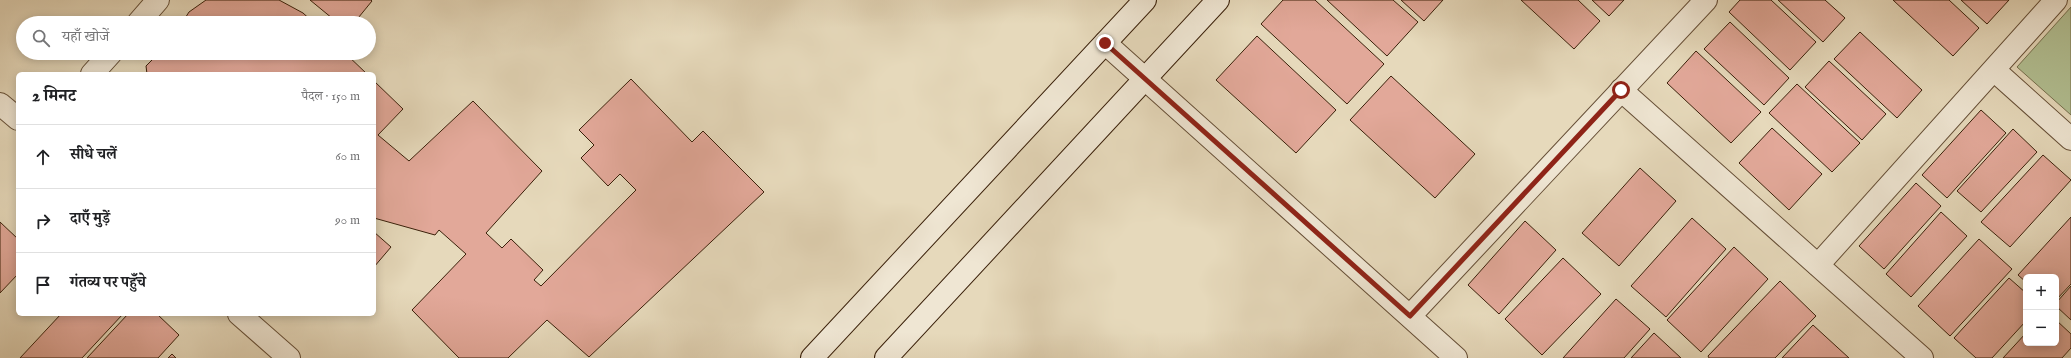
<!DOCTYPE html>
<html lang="hi">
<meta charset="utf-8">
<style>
:root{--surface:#fff;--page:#f2f2f2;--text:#202124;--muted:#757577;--line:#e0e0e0}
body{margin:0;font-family:"IM FELL English","Noto Serif Devanagari",serif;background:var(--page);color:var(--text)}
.controls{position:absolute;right:12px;bottom:12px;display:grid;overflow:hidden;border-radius:6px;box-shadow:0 2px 10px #0003}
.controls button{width:36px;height:36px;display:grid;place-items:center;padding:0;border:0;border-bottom:1px solid var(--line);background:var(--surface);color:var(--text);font:20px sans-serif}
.stop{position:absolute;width:12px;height:12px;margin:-9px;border:3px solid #8f2418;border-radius:50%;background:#fff}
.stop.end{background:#8f2418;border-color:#fff;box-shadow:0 1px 4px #0008}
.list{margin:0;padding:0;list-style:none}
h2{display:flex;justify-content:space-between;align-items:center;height:52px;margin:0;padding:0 16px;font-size:17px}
h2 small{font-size:13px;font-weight:400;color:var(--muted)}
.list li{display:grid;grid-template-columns:26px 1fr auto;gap:12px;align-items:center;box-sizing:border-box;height:64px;padding:0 16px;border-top:1px solid var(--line)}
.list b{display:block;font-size:15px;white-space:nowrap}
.list em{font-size:13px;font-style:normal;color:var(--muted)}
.icon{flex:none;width:22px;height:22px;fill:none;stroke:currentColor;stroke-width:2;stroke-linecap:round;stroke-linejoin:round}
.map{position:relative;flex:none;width:2071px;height:358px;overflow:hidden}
.search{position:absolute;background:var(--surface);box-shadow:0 2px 10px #0003;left:16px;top:16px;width:360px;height:44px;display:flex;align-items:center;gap:10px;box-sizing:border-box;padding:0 14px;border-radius:22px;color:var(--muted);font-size:15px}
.panel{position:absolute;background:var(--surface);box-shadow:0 2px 10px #0003;left:16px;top:72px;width:360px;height:244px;border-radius:6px}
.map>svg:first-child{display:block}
.green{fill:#b2c093;stroke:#76704e}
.building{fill:#e2a899;stroke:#3a200a}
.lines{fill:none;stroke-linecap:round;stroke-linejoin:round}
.street-casing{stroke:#654e36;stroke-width:24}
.secondary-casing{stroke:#3a200a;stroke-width:24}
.street{stroke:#efe6d3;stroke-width:22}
.secondary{stroke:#efe6d3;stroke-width:22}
.route{stroke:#8f2418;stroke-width:5}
</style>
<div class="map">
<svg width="2071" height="358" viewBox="0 0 2071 358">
<rect width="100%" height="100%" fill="#e6d9bb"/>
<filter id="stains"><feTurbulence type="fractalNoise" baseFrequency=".005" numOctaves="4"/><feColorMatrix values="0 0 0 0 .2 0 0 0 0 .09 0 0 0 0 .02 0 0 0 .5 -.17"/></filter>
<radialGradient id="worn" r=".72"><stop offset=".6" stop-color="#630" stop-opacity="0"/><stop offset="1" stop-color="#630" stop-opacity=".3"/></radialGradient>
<!-- green -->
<path class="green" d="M2071 7V115L2017 67Z"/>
<!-- building -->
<g class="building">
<path d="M206 0H279L303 13 314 23H182L189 12Z"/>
<path d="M310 0H371L372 1 354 23H338Z"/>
<path d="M1283 0H1315L1384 64 1347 104 1261 24Z"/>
<path d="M1327 0H1393L1418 22 1387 56Z"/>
<path d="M1401 0H1443L1424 21Z"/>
<path d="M1521 0H1578L1600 21 1574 49Z"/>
<path d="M1592 0H1624L1609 16Z"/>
<path d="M1740 0H1771L1816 42 1790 70 1729 12Z"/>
<path d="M1778 0H1825L1845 18 1823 42Z"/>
<path d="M1893 0H1949L1979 28 1953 56Z"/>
<path d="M1961 0H2009L1987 24Z"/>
<path d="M1730 22 1789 78 1764 105 1704 49Z"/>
<path d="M1860 32 1922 90 1897 118 1834 59Z"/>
<path d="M1257 36 1336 110 1296 153 1216 80Z"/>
<path d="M1696 51 1761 112 1731 143 1667 83Z"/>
<path d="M159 53H345L367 74H147L146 66Z"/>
<path d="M1829 61 1886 114 1862 140 1805 87Z"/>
<path d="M1391 76 1475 154 1435 198 1350 120Z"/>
<path d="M631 79 692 142 703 131 764 192 589 357 547 320 508 358H459L412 310 466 254 439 230 435 235 374 218V81L403 109 378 135 409 161 473 101 542 171 486 233 502 248 511 239 543 270 534 280 541 286 636 190 620 174 608 186 581 158 594 145 579 130Z"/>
<path d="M1797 84 1860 143 1832 172 1769 113Z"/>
<path d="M1981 110 2006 133 1947 198 1922 175Z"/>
<path d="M1772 128 1822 174 1789 210 1739 163Z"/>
<path d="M2013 129 2037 152 1981 212 1957 191Z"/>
<path d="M2043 155 2071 180 2010 247 1981 222Z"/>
<path d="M1640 168 1676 201 1619 266 1582 233Z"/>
<path d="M1916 183 1941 206 1884 269 1859 246Z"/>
<path d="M1941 212 1967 236 1911 297 1886 274Z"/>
<path d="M2071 217V284L2056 300V277H2026V282L2018 275Z"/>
<path d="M1692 218 1726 249 1666 317 1631 286Z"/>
<path d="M1525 221 1556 250 1499 314 1468 285Z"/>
<path d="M0 222 18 239V274L0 293Z"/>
<path d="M374 232 391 247 374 267Z"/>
<path d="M1979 239 2012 269 1950 336 1918 306Z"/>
<path d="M1734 247 1768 279 1701 352 1667 320Z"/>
<path d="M1563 258 1601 294 1542 355 1505 319Z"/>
<path d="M2009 278 2026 293V321L1992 358H1976L1954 338Z"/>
<path d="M1780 281 1816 316 1775 358H1709L1708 356Z"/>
<path d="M2071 286V320L2056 306V303Z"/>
<path d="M1616 299 1650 329 1624 358H1563Z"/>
<path d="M61 314H123L82 358H20Z"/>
<path d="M128 314H157L179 335 158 358H87Z"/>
<path d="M2056 320 2071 334V348L2062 358H2003L2026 333V343H2056Z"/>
<path d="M1813 325 1849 358H1782Z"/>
<path d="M1654 333 1681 358H1631Z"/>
<path d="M172 354 176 358H168Z"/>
</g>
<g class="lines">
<!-- street casing -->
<g class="street-casing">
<g id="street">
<path d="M138 23 158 0"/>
<path d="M1105 43 1456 358"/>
<path d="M1994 70 2071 139"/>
<path d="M92 74 111 53"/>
<path d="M1621 90 1922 358"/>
<path d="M0 104 18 119"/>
<path d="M1818 265 2056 0"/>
<path d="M239 314 289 358"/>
<path d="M1410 316 1706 0"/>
</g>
</g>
<!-- secondary casing -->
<g class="secondary-casing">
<g id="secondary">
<path d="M812 358 1145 0"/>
<path d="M886 358 1218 0"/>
</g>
</g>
<!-- street -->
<use href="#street" class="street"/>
<!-- secondary -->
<use href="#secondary" class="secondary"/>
</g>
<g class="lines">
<!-- route -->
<path class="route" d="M1105 43 1410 316 1621 90"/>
</g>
<rect width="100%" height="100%" filter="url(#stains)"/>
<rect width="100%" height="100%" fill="url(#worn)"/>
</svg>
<div class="controls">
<button>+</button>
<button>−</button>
</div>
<div class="stop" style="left:1621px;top:90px"></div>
<div class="stop end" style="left:1105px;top:43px"></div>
<div class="search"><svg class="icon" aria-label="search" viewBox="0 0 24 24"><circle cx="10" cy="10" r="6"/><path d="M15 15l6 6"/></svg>यहाँ खोजें</div>
<section class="panel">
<h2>2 मिनट<small>पैदल · 150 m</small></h2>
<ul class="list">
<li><svg class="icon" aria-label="ahead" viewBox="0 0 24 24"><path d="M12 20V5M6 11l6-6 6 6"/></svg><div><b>सीधे चलें</b></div><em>60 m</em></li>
<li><svg class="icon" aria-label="right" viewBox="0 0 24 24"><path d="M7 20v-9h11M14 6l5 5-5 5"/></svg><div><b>दाएँ मुड़ें</b></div><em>90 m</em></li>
<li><svg class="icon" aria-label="arrive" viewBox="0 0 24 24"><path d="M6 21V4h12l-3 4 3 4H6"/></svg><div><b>गंतव्य पर पहुँचे</b></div></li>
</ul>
</section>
</div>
